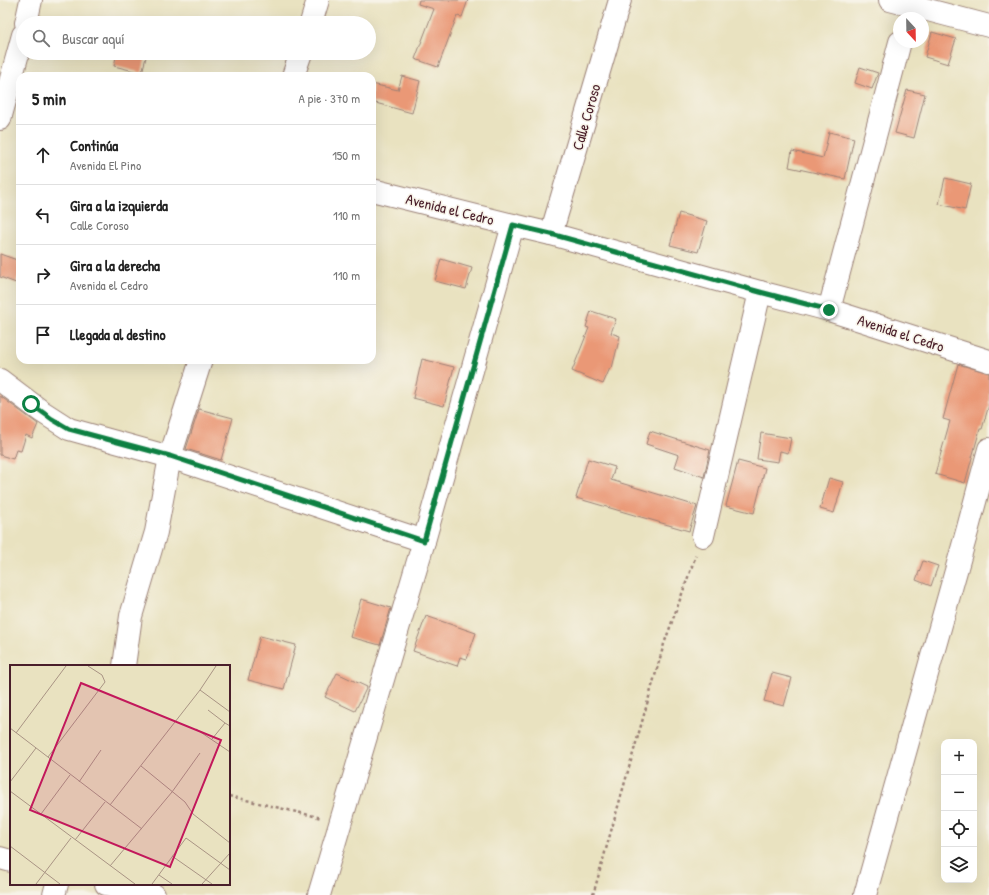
<!DOCTYPE html>
<html lang="es">
<meta charset="utf-8">
<style>
:root{--surface:#fff;--page:#f6f6f6;--text:#222;--muted:#767676;--line:#e0e0e0}
body{margin:0;font-family:"Patrick Hand",sans-serif;background:var(--page);color:var(--text)}
.controls{position:absolute;right:12px;bottom:12px;display:grid;overflow:hidden;border-radius:8px;box-shadow:0 4px 16px #0002}
.controls button{width:36px;height:36px;display:grid;place-items:center;padding:0;border:0;border-bottom:1px solid var(--line);background:var(--surface);color:var(--text);font:20px sans-serif}
.compass{position:absolute;left:893px;top:12px;width:36px;height:36px;border-radius:50%;background:var(--surface);box-shadow:0 4px 16px #0002;rotate:158deg}
.stop{position:absolute;width:12px;height:12px;margin:-9px;border:3px solid #0b8043;border-radius:50%;background:#fff}
.stop.end{background:#0b8043;border-color:#fff;box-shadow:0 1px 4px #0008}
.list{margin:0;padding:0;list-style:none}
h2{display:flex;justify-content:space-between;align-items:center;height:52px;margin:0;padding:0 16px;font-size:17px}
h2 small{font-size:13px;font-weight:400;color:var(--muted)}
.list li{display:grid;grid-template-columns:26px 1fr auto;gap:12px;align-items:center;box-sizing:border-box;height:60px;padding:0 16px;border-top:1px solid var(--line)}
.list b{display:block;font-size:15px;white-space:nowrap}
.list p{margin:0;font-size:13px;white-space:nowrap;color:var(--muted)}
.list em{font-size:13px;font-style:normal;color:var(--muted)}
.icon{flex:none;width:22px;height:22px;fill:none;stroke:currentColor;stroke-width:2;stroke-linecap:round;stroke-linejoin:round}
.map{position:relative;flex:none;width:989px;height:895px;overflow:hidden}
.search{position:absolute;background:var(--surface);box-shadow:0 4px 16px #0002;left:16px;top:16px;width:360px;height:44px;display:flex;align-items:center;gap:10px;box-sizing:border-box;padding:0 14px;border-radius:22px;color:var(--muted);font-size:15px}
.panel{position:absolute;background:var(--surface);box-shadow:0 4px 16px #0002;left:16px;top:72px;width:360px;height:292px;border-radius:12px}
.map>svg:first-child{display:block}
.building{fill:#ea9876}
.lines{fill:none;stroke-linecap:round;stroke-linejoin:round}
.minor-casing{stroke:#9a8076;stroke-width:24}
.path{stroke:#9a8076;stroke-width:2.5;stroke-dasharray:3 3;stroke-linecap:butt}
.minor{stroke:#fff;stroke-width:22}
.route{stroke:#0b8043;stroke-width:5}
.labels{text-anchor:middle;dominant-baseline:central;stroke-width:3;stroke-linejoin:round;paint-order:stroke}
.street-label{font-size:15px;fill:#4a1f2b;stroke:#f7f3e8}
.inset-road{fill:none;stroke:#a99484;stroke-width:1}
.view{fill:#c2185b;fill-opacity:0.15;stroke:#c2185b;stroke-width:2}
.inset-edge{fill:none;stroke:#4a1f2b;stroke-width:2}
</style>
<div class="map">
<svg width="989" height="895" viewBox="0 0 989 895">
<rect width="100%" height="100%" fill="#f7f3e8"/>
<filter id="ink" filterUnits="userSpaceOnUse"><feTurbulence type="fractalNoise" baseFrequency=".025" numOctaves="2"/><feDisplacementMap in="SourceGraphic" scale="8" xChannelSelector="R" yChannelSelector="G"/><feConvolveMatrix kernelMatrix="1 2 1 2 8 2 1 2 1" color-interpolation-filters="sRGB"/></filter>
<filter id="wash" filterUnits="userSpaceOnUse"><feTurbulence type="fractalNoise" baseFrequency=".012" numOctaves="4" result="noise"/><feDisplacementMap in="SourceGraphic" scale="16" xChannelSelector="R" yChannelSelector="G"/><feGaussianBlur stdDeviation="0.9" result="paint"/><feColorMatrix in="noise" values="0 0 0 0 0 0 0 0 0 0 0 0 0 0 0 0 0 1.4 0 .05"/><feComposite in="paint" operator="in"/></filter>
<g filter="url(#wash)">
<rect width="100%" height="100%" fill="#e9e2c0"/>
<g id="blocks">
<!-- building -->
<g class="building">
<path d="M419 0H468L462 17 457 16 438 67 415 59 434 9 418 4Z"/>
<path d="M932 32 956 39 948 64 925 57Z"/>
<path d="M117 53H147L142 73 114 66Z"/>
<path d="M860 67 878 73 872 89 855 83Z"/>
<path d="M402 76 420 81 412 113 372 102V84L398 90Z"/>
<path d="M907 90 925 94 914 138 895 133Z"/>
<path d="M829 132 854 138 845 179 789 167 792 151 823 158Z"/>
<path d="M945 178 971 184 965 210 939 204Z"/>
<path d="M679 213 707 221 698 252 670 245Z"/>
<path d="M0 254 20 261V272L16 283 0 277Z"/>
<path d="M441 259 472 268 466 289 435 281Z"/>
<path d="M591 311 616 319 611 333 620 336 612 368H610L603 384 572 371 589 328 586 327Z"/>
<path d="M422 359 454 367 444 406 413 398Z"/>
<path d="M958 364 989 373V405L982 429H980L965 483 935 474 950 421 943 419Z"/>
<path d="M0 396 38 424 32 438 26 435 21 451 16 450 13 459 0 455Z"/>
<path d="M199 409 233 418 221 460 186 449Z"/>
<path d="M650 431 710 450 704 477 675 467 679 455 646 444Z"/>
<path d="M761 433 791 438 788 453 780 451 778 462 757 459Z"/>
<path d="M588 459 615 467 611 480 697 506 689 531 576 498Z"/>
<path d="M738 461 765 468 754 513 726 506Z"/>
<path d="M829 478 843 482 834 513 820 509Z"/>
<path d="M923 561 938 566 931 586 916 580Z"/>
<path d="M361 599 391 608 380 645 350 637Z"/>
<path d="M426 616 476 633 467 659 460 657 457 666 413 651Z"/>
<path d="M260 636 296 645 284 689 248 680Z"/>
<path d="M337 673 367 687 355 711 325 697Z"/>
<path d="M772 673 792 678 784 706 764 701Z"/>
</g>
</g>
</g>
<g filter="url(#ink)">
<use href="#blocks" fill-opacity="0" stroke="#9a8076" stroke-width="1"/>
<g class="lines">
<!-- minor casing -->
<g class="minor-casing">
<g id="minor">
<path d="M890 0 989 26"/>
<path d="M26 23 31 0"/>
<path d="M311 23 318 0"/>
<path d="M293 76 301 53"/>
<path d="M0 119 23 35"/>
<path d="M372 190 513 225 551 234 760 292 829 310 989 361"/>
<path d="M551 234 620 0"/>
<path d="M829 310 900 42"/>
<path d="M0 380 41 411 69 429 170 457 424 541"/>
<path d="M703 536 760 292"/>
<path d="M124 666 131 616 156 532 170 457 201 360"/>
<path d="M0 858 11 861"/>
<path d="M106 884 154 895"/>
<path d="M54 895 57 884"/>
<path d="M319 895 424 541 513 225"/>
<path d="M865 895 968 528 989 449"/>
</g>
</g>
<!-- path -->
<g class="path">
<path d="M229 796 322 818"/>
<path d="M593 895 664 644 696 555"/>
</g>
<!-- minor -->
<use href="#minor" class="minor"/>
</g>
</g>
<g class="lines" filter="url(#ink)">
<!-- route -->
<path class="route" d="M31 404 52 419 69 429 170 456 424 541 513 225 551 234 760 292 829 310"/>
</g>
<g class="labels">
<!-- street labels -->
<g class="street-label">
<text transform="translate(586 117) rotate(-74)">Calle Coroso</text>
<text transform="translate(450 209) rotate(14)">Avenida el Cedro</text>
<text transform="translate(901 333) rotate(18)">Avenida el Cedro</text>
</g>
</g>
<!-- overview -->
<g transform="translate(10 665)">
<rect width="220" height="220" fill="#e9e2c0"/>
<path class="inset-road" d="M190 25 220 47M198 45 215 58M0 63 132 164M186 64 220 87M6 68 56 1M202 74 215 58 220 61M38 92 95 17 92 10 78 1M131 101 175 137 183 149 220 178M0 117 26 83M69 117 91 85M0 126 125 219M100 140 190 25 206 1M31 149 60 110M65 175 95 137M0 181 50 219M162 191 202 219M100 201 162 127 190 88M149 210 162 219M26 219 61 173M142 219 176 173 220 205M192 219 220 188"/>
<path class="view" d="M71 18 211 75 160 202 20 145Z"/>
<rect width="220" height="220" class="inset-edge"/>
</g>
</svg>
<div class="controls">
<button>+</button>
<button>−</button>
<button><svg class="icon" aria-label="locate" viewBox="0 0 24 24"><circle cx="12" cy="12" r="6"/><path d="M12 2v4M12 18v4M2 12h4M18 12h4"/></svg></button>
<button><svg class="icon" aria-label="layers" viewBox="0 0 24 24"><path d="M12 4l9 5-9 5-9-5zM3 14l9 5 9-5"/></svg></button>
</div>
<svg class="compass" viewBox="-18 -18 36 36"><path d="M0-13l5 13h-10z" fill="#e53935"/><path d="M0 13l5-13h-10z" fill="#767676"/></svg>
<div class="stop" style="left:31px;top:404px"></div>
<div class="stop end" style="left:829px;top:310px"></div>
<div class="search"><svg class="icon" aria-label="search" viewBox="0 0 24 24"><circle cx="10" cy="10" r="6"/><path d="M15 15l6 6"/></svg>Buscar aquí</div>
<section class="panel">
<h2>5 min<small>A pie · 370 m</small></h2>
<ul class="list">
<li><svg class="icon" aria-label="ahead" viewBox="0 0 24 24"><path d="M12 20V5M6 11l6-6 6 6"/></svg><div><b>Continúa</b><p>Avenida El Pino</p></div><em>150 m</em></li>
<li><svg class="icon" aria-label="left" viewBox="0 0 24 24"><path d="M17 20v-9H6M10 6l-5 5 5 5"/></svg><div><b>Gira a la izquierda</b><p>Calle Coroso</p></div><em>110 m</em></li>
<li><svg class="icon" aria-label="right" viewBox="0 0 24 24"><path d="M7 20v-9h11M14 6l5 5-5 5"/></svg><div><b>Gira a la derecha</b><p>Avenida el Cedro</p></div><em>110 m</em></li>
<li><svg class="icon" aria-label="arrive" viewBox="0 0 24 24"><path d="M6 21V4h12l-3 4 3 4H6"/></svg><div><b>Llegada al destino</b></div></li>
</ul>
</section>
</div>
